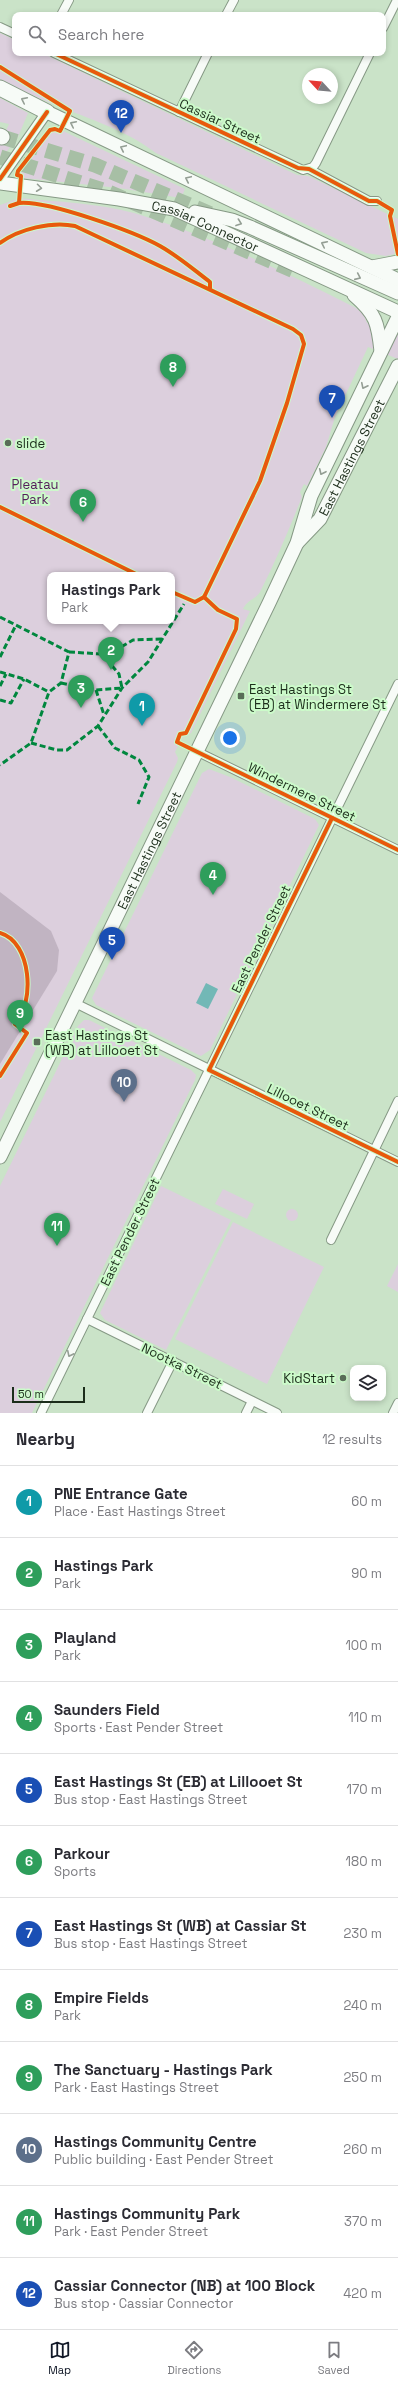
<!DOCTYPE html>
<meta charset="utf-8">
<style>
:root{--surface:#fff;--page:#f7f7f7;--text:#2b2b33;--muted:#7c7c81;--line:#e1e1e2;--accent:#111827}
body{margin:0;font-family:"Space Grotesk",sans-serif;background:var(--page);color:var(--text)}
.controls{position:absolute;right:12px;bottom:12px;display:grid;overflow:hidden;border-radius:8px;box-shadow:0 2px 6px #0003}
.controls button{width:36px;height:36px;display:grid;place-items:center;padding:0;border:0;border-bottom:1px solid var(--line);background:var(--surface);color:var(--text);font:20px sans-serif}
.compass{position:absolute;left:302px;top:68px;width:36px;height:36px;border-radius:50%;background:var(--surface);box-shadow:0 2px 6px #0003;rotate:296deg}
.scale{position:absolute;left:12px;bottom:10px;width:73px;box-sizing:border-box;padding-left:4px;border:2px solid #1c2d1b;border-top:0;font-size:11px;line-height:14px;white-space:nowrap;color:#1c2d1b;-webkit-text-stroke:3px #ccfbca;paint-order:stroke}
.you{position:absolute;left:230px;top:738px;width:14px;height:14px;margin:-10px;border:3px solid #fff;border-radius:50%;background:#1a73e8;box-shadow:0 0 0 6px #1a73e833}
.badge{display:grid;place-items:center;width:26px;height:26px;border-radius:50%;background:var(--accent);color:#fff;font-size:13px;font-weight:700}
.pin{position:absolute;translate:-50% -33px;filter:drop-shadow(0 1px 2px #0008)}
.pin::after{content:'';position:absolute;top:21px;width:14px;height:12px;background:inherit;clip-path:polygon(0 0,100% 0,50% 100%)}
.popup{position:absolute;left:47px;top:572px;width:128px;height:52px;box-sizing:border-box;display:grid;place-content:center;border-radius:8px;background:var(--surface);filter:drop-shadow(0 1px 3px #0005);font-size:13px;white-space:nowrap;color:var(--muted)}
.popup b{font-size:15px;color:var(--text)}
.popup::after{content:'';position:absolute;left:50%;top:100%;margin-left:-8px;border:8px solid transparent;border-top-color:var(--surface)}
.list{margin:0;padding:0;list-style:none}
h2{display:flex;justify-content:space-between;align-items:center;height:52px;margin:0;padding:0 16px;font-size:17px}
h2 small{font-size:13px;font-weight:400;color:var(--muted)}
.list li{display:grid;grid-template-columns:26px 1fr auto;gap:12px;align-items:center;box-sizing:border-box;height:72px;padding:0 16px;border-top:1px solid var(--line)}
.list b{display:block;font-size:15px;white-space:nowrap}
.list p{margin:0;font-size:13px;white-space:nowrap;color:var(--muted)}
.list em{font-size:13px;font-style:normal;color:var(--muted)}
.icon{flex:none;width:22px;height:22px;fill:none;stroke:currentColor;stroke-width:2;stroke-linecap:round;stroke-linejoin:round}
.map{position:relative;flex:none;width:398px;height:1413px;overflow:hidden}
.search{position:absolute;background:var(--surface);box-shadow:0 2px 6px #0003;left:12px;right:12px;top:12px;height:44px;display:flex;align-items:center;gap:10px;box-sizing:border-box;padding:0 14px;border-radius:8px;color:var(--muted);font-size:15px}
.sheet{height:916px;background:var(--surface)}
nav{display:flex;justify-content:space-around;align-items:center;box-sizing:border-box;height:56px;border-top:1px solid var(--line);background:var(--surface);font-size:11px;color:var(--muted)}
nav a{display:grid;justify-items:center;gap:2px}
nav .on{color:var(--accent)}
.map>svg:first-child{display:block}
.green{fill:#dccfdd;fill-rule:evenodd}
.forest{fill:#c1b4c2}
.water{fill:#72b8b6}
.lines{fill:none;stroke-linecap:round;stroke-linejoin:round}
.motorway-tunnel{stroke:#a7bfa5;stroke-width:15;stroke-dasharray:15 8;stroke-linecap:butt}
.minor-casing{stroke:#869985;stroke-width:10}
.tertiary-casing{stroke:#869985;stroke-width:12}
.primary-casing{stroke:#869985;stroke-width:15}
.motorway-casing{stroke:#869985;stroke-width:17}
.minor{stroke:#f7fbf7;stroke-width:8}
.tertiary{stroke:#f7fbf7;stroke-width:10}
.primary{stroke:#f7fbf7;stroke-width:13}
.motorway{stroke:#f7fbf7;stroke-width:15}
.quiet{stroke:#00873e;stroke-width:3;stroke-dasharray:6 3;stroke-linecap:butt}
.cycleway-casing{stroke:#ccfbca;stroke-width:6}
.cycleway{stroke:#e8590c;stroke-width:4}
.oneway{stroke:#949e94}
.poi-dot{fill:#596d58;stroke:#ccfbca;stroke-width:1.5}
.labels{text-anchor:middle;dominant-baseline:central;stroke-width:4;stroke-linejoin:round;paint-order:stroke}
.street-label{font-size:13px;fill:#1c2d1b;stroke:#ccfbca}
.poi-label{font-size:13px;fill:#1c2d1b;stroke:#ccfbca;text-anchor:start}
.park-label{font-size:13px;fill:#56205c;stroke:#ccfbca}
</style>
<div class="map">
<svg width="398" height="1413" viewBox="0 0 398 1413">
<rect width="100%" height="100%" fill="#cae3c8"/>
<!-- green -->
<g class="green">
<path d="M0 33 15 40V53H42L297 175 308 176 398 219V253L386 256 366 253 156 153C124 129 89 119 53 104 35 97 18 88 0 79Z"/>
<path d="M0 98 28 113 18 137 0 160V144L9 124 0 122Z"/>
<path d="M51 131 61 134 63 131 185 189 181 198 119 188 24 178 23 175 19 174 20 171Z"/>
<path d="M20 198C57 202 98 203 134 213 211 236 284 272 356 308L364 315 367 323 398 335V359L368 347 335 417 326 447 307 486 304 484 300 492 302 497C289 529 276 561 260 592 255 600 248 599 243 609L250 611 191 733 183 736 175 752 178 758 177 762 0 1122V205ZM50 575H172V621H50Z"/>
<path d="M209 769 230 777 315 819 319 825 210 1050 201 1056 96 1005 92 998 202 773Z"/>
<path d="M84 1020H89L191 1070 196 1075 195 1080 32 1413H0V1186L78 1026Z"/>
<path d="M161 1186 231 1220 166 1350 105 1320 100 1313Z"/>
<path d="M223 1189 254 1204 247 1219 215 1204Z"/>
<circle cx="292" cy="1215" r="6"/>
<path d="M233 1222 324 1267 267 1384 175 1339Z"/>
<path d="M398 1264V1292L387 1286Z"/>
</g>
<!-- forest -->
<path class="forest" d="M0 892 51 931 59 950 57 971 0 1064Z"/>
<!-- water -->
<path class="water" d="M206 983 218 989 208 1009 196 1003Z"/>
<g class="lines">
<!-- motorway-tunnel -->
<g class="motorway-tunnel">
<path d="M2 137 95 165 211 214"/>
<path d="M0 157 106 191 299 273"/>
</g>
<!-- minor casing -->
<g class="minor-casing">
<g id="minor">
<path d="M61 15 69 0"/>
<path d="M226 15 234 0"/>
<path d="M0 27 15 34"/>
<path d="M383 28 397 0"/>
<path d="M54 53 303 170 313 167 316 163 370 53"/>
<path d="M179 112 208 53"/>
<path d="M309 169 369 201H377"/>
<path d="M198 752 398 850"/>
<path d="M75 1003 398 1162"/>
<path d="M331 1240 398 1101"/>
<path d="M87 1319 277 1413"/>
<path d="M41 1413 398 684"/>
<path d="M147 1413 173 1361"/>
<path d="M246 1413 252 1401"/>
<path d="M393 1413 398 1403"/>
</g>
</g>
<!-- tertiary casing -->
<g class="tertiary-casing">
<path id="tertiary" d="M0 179 47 112"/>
</g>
<!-- primary casing -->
<g class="primary-casing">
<g id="primary">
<path d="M47 112 398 280"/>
<path id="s1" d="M0 183 119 199 174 209 398 312"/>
<path d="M195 212 232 220 250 227 398 293"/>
<path d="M372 267 398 262"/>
<path d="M354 295C376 314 378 323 381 351"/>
<path id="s2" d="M298 542 320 519 398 366"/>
<path id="s3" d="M0 1157 269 603 297 543 311 496 398 317"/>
</g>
</g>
<!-- motorway casing -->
<g class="motorway-casing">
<g id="motorway">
<path d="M0 88 47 112"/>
<path d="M0 136 2 137"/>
</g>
</g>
<!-- minor -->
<use href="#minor" class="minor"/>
<!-- tertiary -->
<use href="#tertiary" class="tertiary"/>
<!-- primary -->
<use href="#primary" class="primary"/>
<!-- motorway -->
<use href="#motorway" class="motorway"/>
<!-- quiet -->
<g class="quiet">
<path d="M0 617 69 652 61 683 49 692 31 743 0 765"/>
<path d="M69 652 102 654 114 651 133 640 161 639"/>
<path d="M0 657 16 625"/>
<path d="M0 672 24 679 49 692"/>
<path d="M61 683 96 690 122 688 119 674 102 654"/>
<path d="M0 686 6 674"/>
<path d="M96 690 104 715"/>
<path d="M0 700 11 703 24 679"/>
<path d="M98 726 115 748 139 760 149 777 138 804"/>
<path d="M31 743 57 750H67L98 726 122 688 148 662 184 604"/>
</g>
<!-- cycleway casing -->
<g class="cycleway-casing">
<g id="cycleway">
<path d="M54 53 298 168 309 169 369 201H377L392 210 390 216 398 254"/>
<path d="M0 67 70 111 60 131 55 129 50 130 18 171 17 175 21 176 19 203 10 206"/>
<path d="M0 179 47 112"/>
<path d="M19 203C47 200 135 232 160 246 178 256 194 270 210 282V288"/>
<path d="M0 243C19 229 52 221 75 226L293 329 301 335 304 344 287 403 260 481 206 593 204 597 195 602 172 592"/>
<path d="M0 507 138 575"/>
<path d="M204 597 218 610 237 619 236 629 186 733 180 734 177 742 398 850"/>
<path d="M332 818 209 1070 398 1162"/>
<path d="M0 933C32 942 35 1003 15 1024L27 1033 0 1076"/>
</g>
</g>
<!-- cycleway -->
<use href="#cycleway" class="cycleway"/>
</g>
<!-- one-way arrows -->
<defs><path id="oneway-chevron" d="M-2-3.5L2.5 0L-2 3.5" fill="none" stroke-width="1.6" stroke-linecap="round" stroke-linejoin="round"/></defs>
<g class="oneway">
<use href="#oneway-chevron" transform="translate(24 100) rotate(-154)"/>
<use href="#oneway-chevron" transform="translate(73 124) rotate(-154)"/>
<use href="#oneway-chevron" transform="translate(123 148) rotate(-155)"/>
<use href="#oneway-chevron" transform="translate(188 179) rotate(-155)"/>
<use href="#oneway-chevron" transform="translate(39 188) rotate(7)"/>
<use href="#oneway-chevron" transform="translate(239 223) rotate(20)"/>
<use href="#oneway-chevron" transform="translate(324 244) rotate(-154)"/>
<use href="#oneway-chevron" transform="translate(358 277) rotate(24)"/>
<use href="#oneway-chevron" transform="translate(364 386) rotate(116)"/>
<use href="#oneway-chevron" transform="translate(322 472) rotate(115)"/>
<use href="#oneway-chevron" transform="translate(70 1354) rotate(116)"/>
</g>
<!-- markers -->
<g class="poi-dot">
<circle cx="8" cy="443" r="4"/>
<rect x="237" y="692" width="8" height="8" rx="2"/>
<rect x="33" y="1038" width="8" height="8" rx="2"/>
<circle cx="343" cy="1378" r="4"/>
</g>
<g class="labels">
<!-- street labels -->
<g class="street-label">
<text transform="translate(220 121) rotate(25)">Cassiar Street</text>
<text stroke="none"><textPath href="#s1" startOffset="211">Cassiar Connector</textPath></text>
<text stroke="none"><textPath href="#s2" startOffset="101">East Hastings Street</textPath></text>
<text transform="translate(302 792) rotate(26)">Windermere Street</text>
<text stroke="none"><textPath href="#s3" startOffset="341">East Hastings Street</textPath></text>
<text transform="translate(261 939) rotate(-64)">East Pender Street</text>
<text transform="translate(308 1107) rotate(26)">Lillooet Street</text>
<text transform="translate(130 1232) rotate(-64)">East Pender Street</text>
<text transform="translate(182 1366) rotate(26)">Nootka Street</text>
</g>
<!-- poi labels -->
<g class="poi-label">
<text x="16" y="443">slide</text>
<text x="249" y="689">East Hastings St<tspan x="249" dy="15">(EB) at Windermere St</tspan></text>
<text x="45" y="1035">East Hastings St<tspan x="45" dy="15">(WB) at Lillooet St</tspan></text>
<text x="335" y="1378" text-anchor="end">KidStart</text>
</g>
<!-- park labels -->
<g class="park-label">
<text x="35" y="484">Pleatau<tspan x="35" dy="15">Park</tspan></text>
</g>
</g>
</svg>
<div class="controls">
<button><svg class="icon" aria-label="layers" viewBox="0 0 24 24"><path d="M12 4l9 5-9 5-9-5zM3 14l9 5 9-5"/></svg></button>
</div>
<svg class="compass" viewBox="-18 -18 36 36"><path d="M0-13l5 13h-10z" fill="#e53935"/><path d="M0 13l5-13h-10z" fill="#7c7c81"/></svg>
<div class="scale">50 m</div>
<div class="you"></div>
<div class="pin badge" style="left:142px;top:726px;background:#0f9aa8">1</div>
<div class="pin badge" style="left:111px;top:670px;background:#2e9e5b">2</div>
<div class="popup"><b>Hastings Park</b>Park</div>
<div class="pin badge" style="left:81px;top:708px;background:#2e9e5b">3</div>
<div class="pin badge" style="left:213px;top:895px;background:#2e9e5b">4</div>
<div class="pin badge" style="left:112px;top:960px;background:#1a4fb4">5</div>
<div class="pin badge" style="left:83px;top:522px;background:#2e9e5b">6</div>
<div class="pin badge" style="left:332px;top:418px;background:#1a4fb4">7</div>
<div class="pin badge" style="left:173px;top:387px;background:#2e9e5b">8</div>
<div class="pin badge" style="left:20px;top:1033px;background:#2e9e5b">9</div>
<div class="pin badge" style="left:124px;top:1102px;background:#5c6f8a">10</div>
<div class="pin badge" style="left:57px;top:1246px;background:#2e9e5b">11</div>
<div class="pin badge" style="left:121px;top:133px;background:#1a4fb4">12</div>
<div class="search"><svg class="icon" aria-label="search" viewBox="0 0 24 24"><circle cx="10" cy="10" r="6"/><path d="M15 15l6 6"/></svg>Search here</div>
</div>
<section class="sheet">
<h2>Nearby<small>12 results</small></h2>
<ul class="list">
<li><span class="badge" style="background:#0f9aa8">1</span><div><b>PNE Entrance Gate</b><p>Place · East Hastings Street</p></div><em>60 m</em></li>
<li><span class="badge" style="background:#2e9e5b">2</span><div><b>Hastings Park</b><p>Park</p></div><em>90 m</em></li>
<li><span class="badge" style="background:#2e9e5b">3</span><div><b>Playland</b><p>Park</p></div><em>100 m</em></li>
<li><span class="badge" style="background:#2e9e5b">4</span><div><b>Saunders Field</b><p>Sports · East Pender Street</p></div><em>110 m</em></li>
<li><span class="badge" style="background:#1a4fb4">5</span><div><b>East Hastings St (EB) at Lillooet St</b><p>Bus stop · East Hastings Street</p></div><em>170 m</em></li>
<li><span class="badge" style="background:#2e9e5b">6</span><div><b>Parkour</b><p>Sports</p></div><em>180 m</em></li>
<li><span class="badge" style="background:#1a4fb4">7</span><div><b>East Hastings St (WB) at Cassiar St</b><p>Bus stop · East Hastings Street</p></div><em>230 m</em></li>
<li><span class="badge" style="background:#2e9e5b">8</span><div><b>Empire Fields</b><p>Park</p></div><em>240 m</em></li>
<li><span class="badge" style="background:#2e9e5b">9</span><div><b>The Sanctuary - Hastings Park</b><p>Park · East Hastings Street</p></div><em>250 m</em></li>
<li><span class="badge" style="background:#5c6f8a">10</span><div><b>Hastings Community Centre</b><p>Public building · East Pender Street</p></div><em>260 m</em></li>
<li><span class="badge" style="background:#2e9e5b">11</span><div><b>Hastings Community Park</b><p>Park · East Pender Street</p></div><em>370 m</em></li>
<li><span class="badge" style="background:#1a4fb4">12</span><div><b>Cassiar Connector (NB) at 100 Block</b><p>Bus stop · Cassiar Connector</p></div><em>420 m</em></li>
</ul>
</section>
<nav>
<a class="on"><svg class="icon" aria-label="map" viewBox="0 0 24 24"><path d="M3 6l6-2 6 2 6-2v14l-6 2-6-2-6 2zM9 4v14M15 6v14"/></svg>Map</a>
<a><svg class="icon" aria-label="directions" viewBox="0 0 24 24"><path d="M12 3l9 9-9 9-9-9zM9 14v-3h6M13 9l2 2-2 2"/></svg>Directions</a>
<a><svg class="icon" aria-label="saved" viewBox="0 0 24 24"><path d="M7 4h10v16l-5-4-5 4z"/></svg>Saved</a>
</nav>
